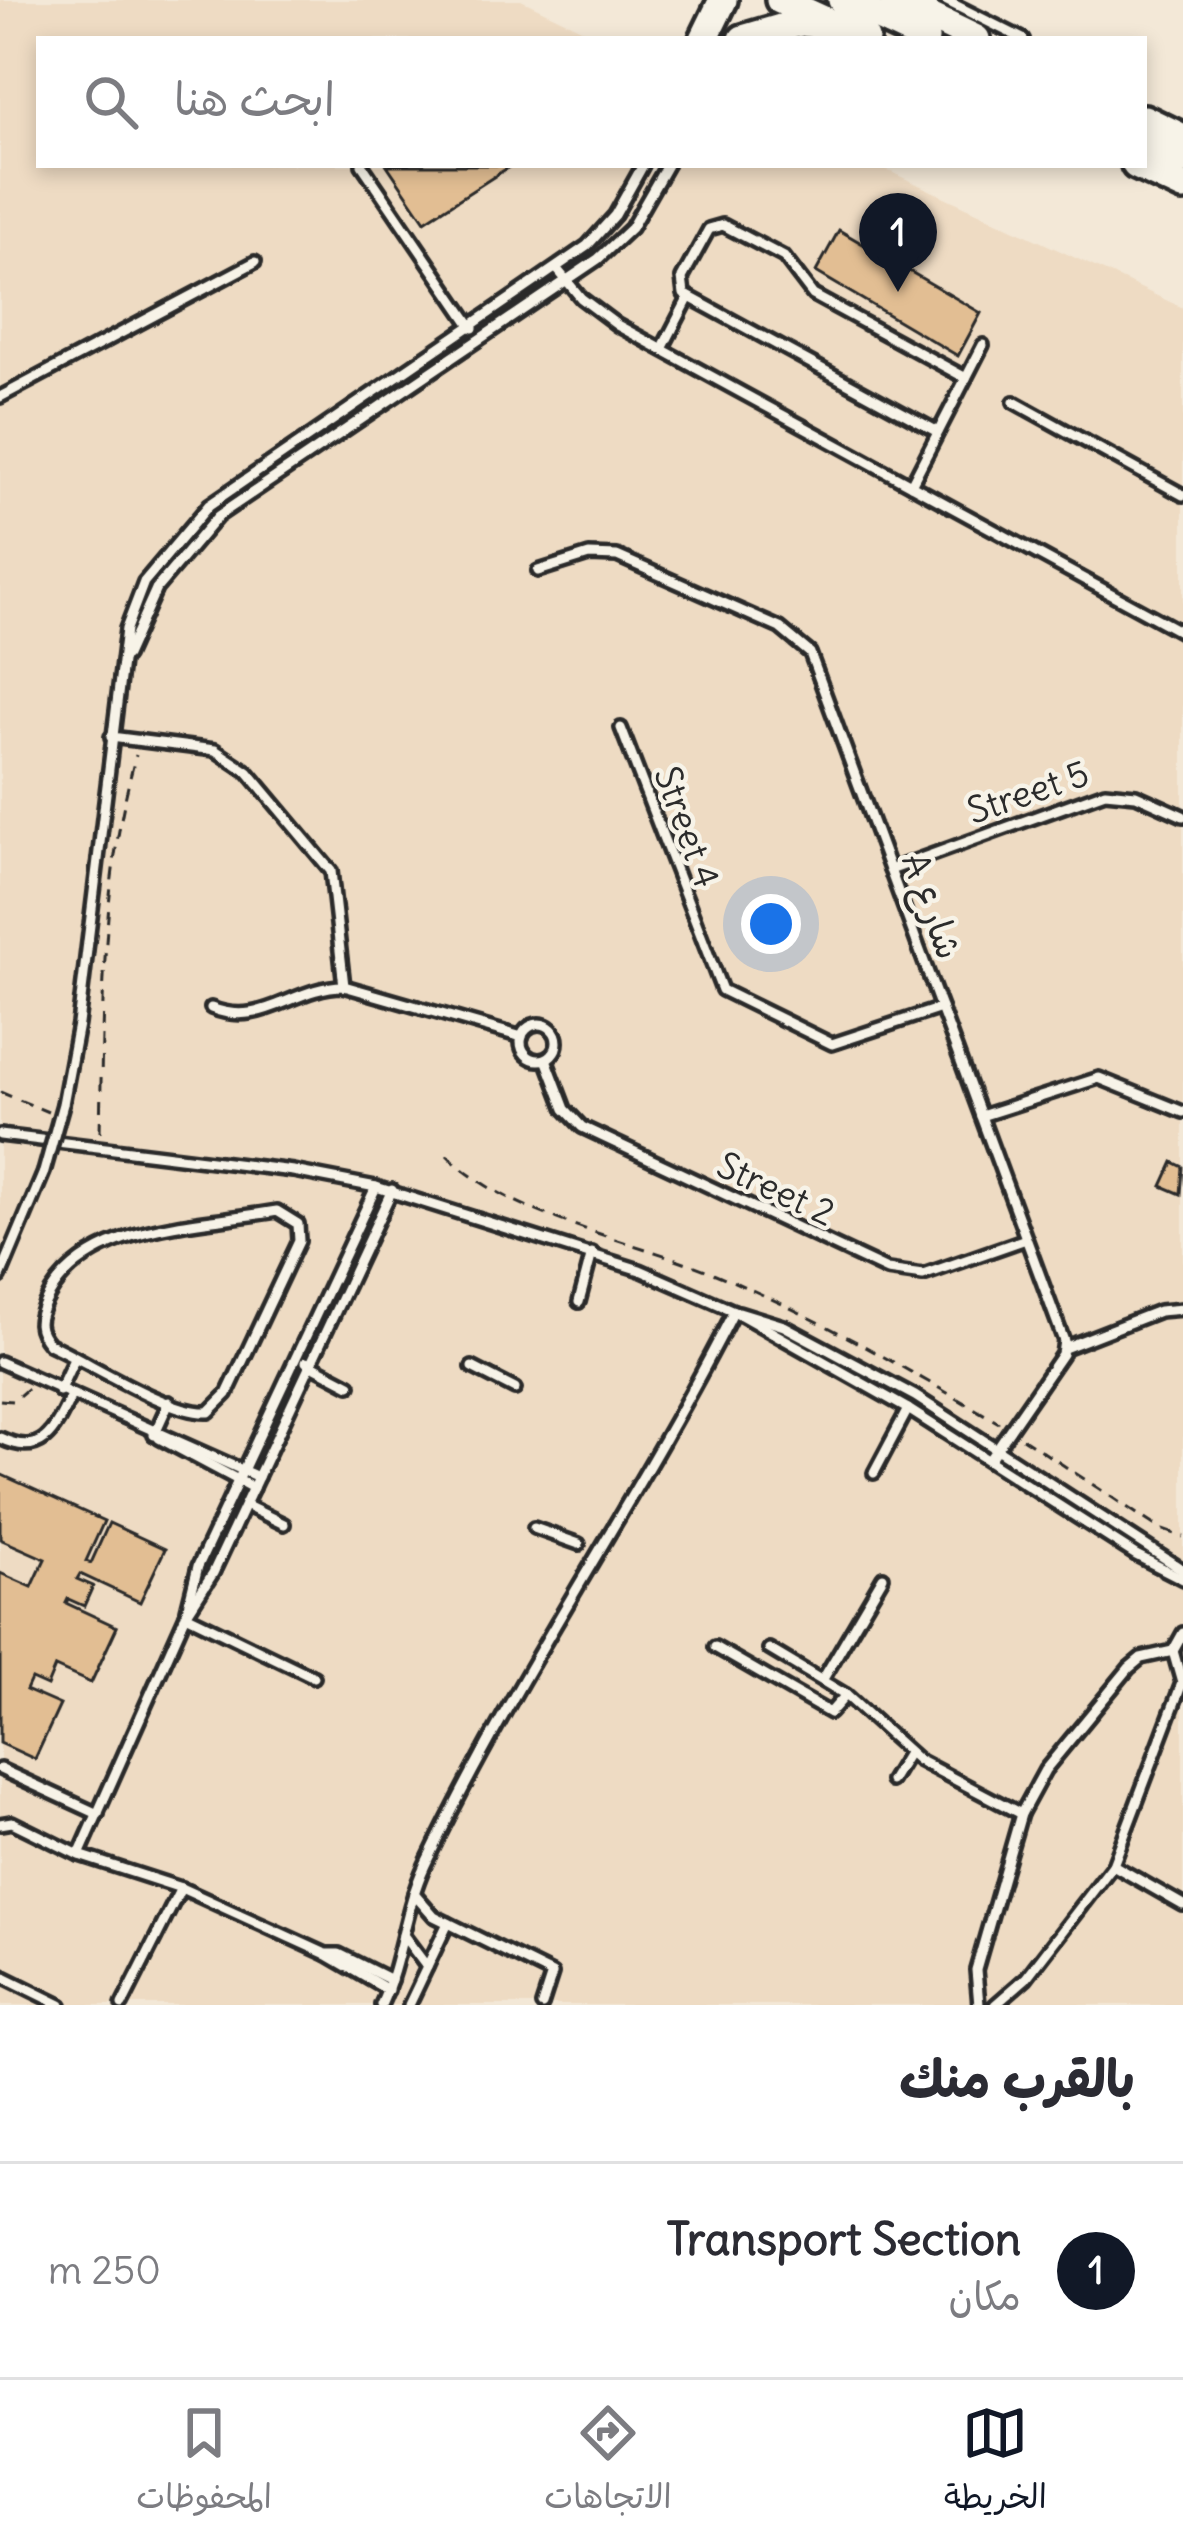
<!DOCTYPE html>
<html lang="ar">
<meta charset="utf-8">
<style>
:root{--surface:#fff;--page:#f2f2f3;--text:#2b2b33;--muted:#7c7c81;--line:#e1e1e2;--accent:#111827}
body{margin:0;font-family:Delius,"Playpen Sans Arabic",sans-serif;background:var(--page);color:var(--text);direction:rtl}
.you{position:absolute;left:771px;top:924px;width:42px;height:42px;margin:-30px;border:9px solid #fff;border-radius:50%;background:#1a73e8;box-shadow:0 0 0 18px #1a73e833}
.badge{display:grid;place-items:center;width:78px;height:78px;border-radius:50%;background:var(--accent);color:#fff;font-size:39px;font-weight:700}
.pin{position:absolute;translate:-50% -99px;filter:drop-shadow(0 3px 6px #0008)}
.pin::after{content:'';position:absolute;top:63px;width:42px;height:36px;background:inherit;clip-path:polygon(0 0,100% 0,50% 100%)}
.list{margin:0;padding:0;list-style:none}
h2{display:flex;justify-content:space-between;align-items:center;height:156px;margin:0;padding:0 48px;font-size:51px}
h2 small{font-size:39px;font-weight:400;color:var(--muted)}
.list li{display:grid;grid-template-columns:78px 1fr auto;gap:36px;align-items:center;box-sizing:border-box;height:216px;padding:0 48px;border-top:3px solid var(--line)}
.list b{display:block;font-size:45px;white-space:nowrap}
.list p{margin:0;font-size:39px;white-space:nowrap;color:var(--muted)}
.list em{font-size:39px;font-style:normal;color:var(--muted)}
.icon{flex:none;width:66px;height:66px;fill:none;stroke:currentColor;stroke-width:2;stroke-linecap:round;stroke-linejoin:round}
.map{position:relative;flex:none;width:1183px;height:2005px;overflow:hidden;direction:ltr}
.search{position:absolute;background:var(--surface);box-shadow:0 6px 18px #0003;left:36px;right:36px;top:36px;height:132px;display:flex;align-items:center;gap:30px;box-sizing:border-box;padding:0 42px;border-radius:0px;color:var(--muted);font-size:45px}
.sheet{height:372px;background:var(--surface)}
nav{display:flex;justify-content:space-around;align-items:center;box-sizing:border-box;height:168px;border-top:3px solid var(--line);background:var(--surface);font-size:33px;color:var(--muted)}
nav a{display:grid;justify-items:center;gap:6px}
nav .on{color:var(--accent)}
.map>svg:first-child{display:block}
.built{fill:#eedbc3}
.building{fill:#e2be93;stroke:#2b2b2b;stroke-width:3}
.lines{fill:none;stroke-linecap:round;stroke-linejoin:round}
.lane-casing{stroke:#2b2b2b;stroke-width:18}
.primary-casing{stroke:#2b2b2b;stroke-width:36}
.path{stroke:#2b2b2b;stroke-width:3;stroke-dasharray:12 9;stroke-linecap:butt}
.lane{stroke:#f7f3e8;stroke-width:9}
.primary{stroke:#f7f3e8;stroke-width:27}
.lane-bridge-casing{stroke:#2b2b2b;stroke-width:18;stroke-linecap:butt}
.lane-bridge{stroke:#f7f3e8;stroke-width:9}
.labels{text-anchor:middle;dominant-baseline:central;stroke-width:9;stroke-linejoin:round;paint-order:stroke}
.street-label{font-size:36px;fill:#2b2b2b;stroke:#f7f3e8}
</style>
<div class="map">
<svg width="1183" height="2005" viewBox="0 0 1183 2005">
<rect width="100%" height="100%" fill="#f3e8d7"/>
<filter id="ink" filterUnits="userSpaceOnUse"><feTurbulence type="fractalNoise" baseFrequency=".00833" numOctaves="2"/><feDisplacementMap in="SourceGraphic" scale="24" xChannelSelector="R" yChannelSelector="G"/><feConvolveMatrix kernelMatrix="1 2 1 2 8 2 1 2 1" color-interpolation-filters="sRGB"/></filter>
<g filter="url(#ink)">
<!-- built -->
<path class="built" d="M0 0H521L602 39H39V165H638L664 179 672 165H876L1183 308V2005H0Z"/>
<!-- building -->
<g class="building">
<path d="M387 165H512L425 221Z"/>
<path d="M839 230 981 313 958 356 816 272Z"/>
<path d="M1173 1162 1183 1167 1181 1194 1162 1186Z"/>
<path d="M0 1474 104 1521 86 1561 91 1563 109 1523 165 1549 140 1602 80 1574 77 1579 93 1586 84 1606 68 1599 66 1603 117 1627 91 1683 55 1667 47 1686 31 1679 26 1690 60 1705 35 1759 0 1743V1573L32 1587 45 1559 0 1539Z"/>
</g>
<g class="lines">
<!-- lane casing -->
<g class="lane-casing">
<g id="lane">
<path d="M945 0 1023 39"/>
<path d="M362 165 473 328"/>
<path d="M557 269 581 298 617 325 1183 633"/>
<path d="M662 349 689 297"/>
<path d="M0 397 255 262"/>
<path d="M1014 402 1183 495"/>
<path d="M938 432 684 294 682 278 709 229 723 225 784 257 813 295 966 378"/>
<path d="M911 485 983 345"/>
<path d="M538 571 589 555 617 556 780 628 810 653 1064 1341 1062 1354 989 1460"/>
<path d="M126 656 156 589 218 516 598 259 631 228 667 165"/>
<path d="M621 728 722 990 832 1044 941 1008"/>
<path d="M111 737 215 750 248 772 331 871 344 986"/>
<path d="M890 870 1105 792 1136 795 1183 816"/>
<path d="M211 1008C262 1029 294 986 344 986L522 1037"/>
<circle cx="539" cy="1042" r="18"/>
<path d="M546 1059 565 1109 582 1127 887 1270 923 1275 1026 1239"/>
<path d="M63 1104 78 1024 126 629 144 582 209 505 587 246 615 215 643 165"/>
<path d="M981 1116 1099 1078 1183 1112"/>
<path d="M0 1135 293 1171 376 1187 640 1270 734 1311 908 1409 1136 1555 1183 1579"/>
<path d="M277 1211 298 1224 299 1241 227 1394 209 1412C169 1415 88 1361 49 1344 36 1329 37 1320 45 1303 83 1222 199 1225 277 1211Z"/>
<path d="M0 1277 44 1172"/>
<path d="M579 1302 592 1253"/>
<path d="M739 1312 784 1326 915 1396 1183 1570"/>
<path d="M1064 1348 1159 1311 1183 1309"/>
<path d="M0 1362 258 1477"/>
<path d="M306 1362 350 1385"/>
<path d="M472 1367 515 1389"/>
<path d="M59 1391 75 1357"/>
<path d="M154 1435 169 1402"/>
<path d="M0 1438C42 1458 54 1432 71 1396"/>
<path d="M159 1438 253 1488"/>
<path d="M874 1473 908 1409"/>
<path d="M245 1505 284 1524"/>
<path d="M534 1528 579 1544"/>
<path d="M187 1610 198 1566 376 1187"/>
<path d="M186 1615 314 1677"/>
<path d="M715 1647 830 1713 846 1695"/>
<path d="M769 1649 846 1695 918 1760 1021 1814"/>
<path d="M1173 1651 1183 1633"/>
<path d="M823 1679 883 1577"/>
<path d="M0 1769 98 1814"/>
<path d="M891 1781 908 1753"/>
<path d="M0 1824 12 1822 79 1855 181 1888 326 1954 388 1990"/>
<path d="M79 1855 186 1615 213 1573 392 1190"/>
<path d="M1113 1865 1183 1905"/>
<path d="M414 1893 434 1916 552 1974 542 2005"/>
<path d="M403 1935 427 1967"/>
<path d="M326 1954H339L391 1980"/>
<path d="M0 1975 61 2005"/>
<path d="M122 2005 181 1888"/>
<path d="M381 2005C402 1960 404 1910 425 1865 516 1674 638 1500 734 1311"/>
<path d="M409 2005 448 1923"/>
<path d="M979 2005 976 1970 1021 1814 1045 1770 1129 1668 1141 1658 1173 1651 1182 1683 1113 1865 1026 1978 995 2005"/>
</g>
</g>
<!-- primary casing -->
<g class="primary-casing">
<g id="primary">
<path d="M780 0 865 39"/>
<path d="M842 0 925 39"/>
<path d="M895 0 976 39"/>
<path d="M704 39 723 0"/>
<path d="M743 39 801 22 841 28"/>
<path d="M1144 119 1183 138"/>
<path d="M1144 142 1183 160"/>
<path d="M1136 165 1183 187"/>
</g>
</g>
<!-- path -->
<g class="path">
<path d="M0 1092 48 1112"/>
<path d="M100 1132C103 1005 101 879 136 755"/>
<path d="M447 1155C507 1217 632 1239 713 1273 812 1314 907 1369 999 1423"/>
<path d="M0 1400 13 1401 27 1389"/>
<path d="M1022 1438 1160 1529 1183 1537"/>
</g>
<!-- lane -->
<use href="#lane" class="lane"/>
<!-- primary -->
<use href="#primary" class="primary"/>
<!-- lane-bridge casing -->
<g class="lane-bridge-casing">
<path id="lane-bridge" d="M44 1172 63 1104"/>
</g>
<!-- lane-bridge -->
<use href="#lane-bridge" class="lane-bridge"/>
</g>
</g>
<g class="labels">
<!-- street labels -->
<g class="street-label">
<text transform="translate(1028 792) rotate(-19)">Street 5</text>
<text transform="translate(687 827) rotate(70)">Street 4</text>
<text transform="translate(932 906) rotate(70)">A شارع</text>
<text transform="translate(776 1189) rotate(25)">Street 2</text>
</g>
</g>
</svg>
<div class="you"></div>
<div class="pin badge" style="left:898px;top:292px">1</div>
<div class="search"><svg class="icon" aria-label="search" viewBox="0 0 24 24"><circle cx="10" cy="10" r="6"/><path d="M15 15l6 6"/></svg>ابحث هنا</div>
</div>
<section class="sheet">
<h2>بالقرب منك<small></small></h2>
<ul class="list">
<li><span class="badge">1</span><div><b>Transport Section</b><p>مكان</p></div><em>250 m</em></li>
</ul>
</section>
<nav>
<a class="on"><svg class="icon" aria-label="map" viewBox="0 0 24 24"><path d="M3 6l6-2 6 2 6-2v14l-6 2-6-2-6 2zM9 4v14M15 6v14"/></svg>الخريطة</a>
<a><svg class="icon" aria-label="directions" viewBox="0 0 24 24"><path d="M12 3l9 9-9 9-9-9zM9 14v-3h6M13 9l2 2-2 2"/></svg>الاتجاهات</a>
<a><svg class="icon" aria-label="saved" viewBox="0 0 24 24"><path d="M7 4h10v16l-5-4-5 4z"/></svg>المحفوظات</a>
</nav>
